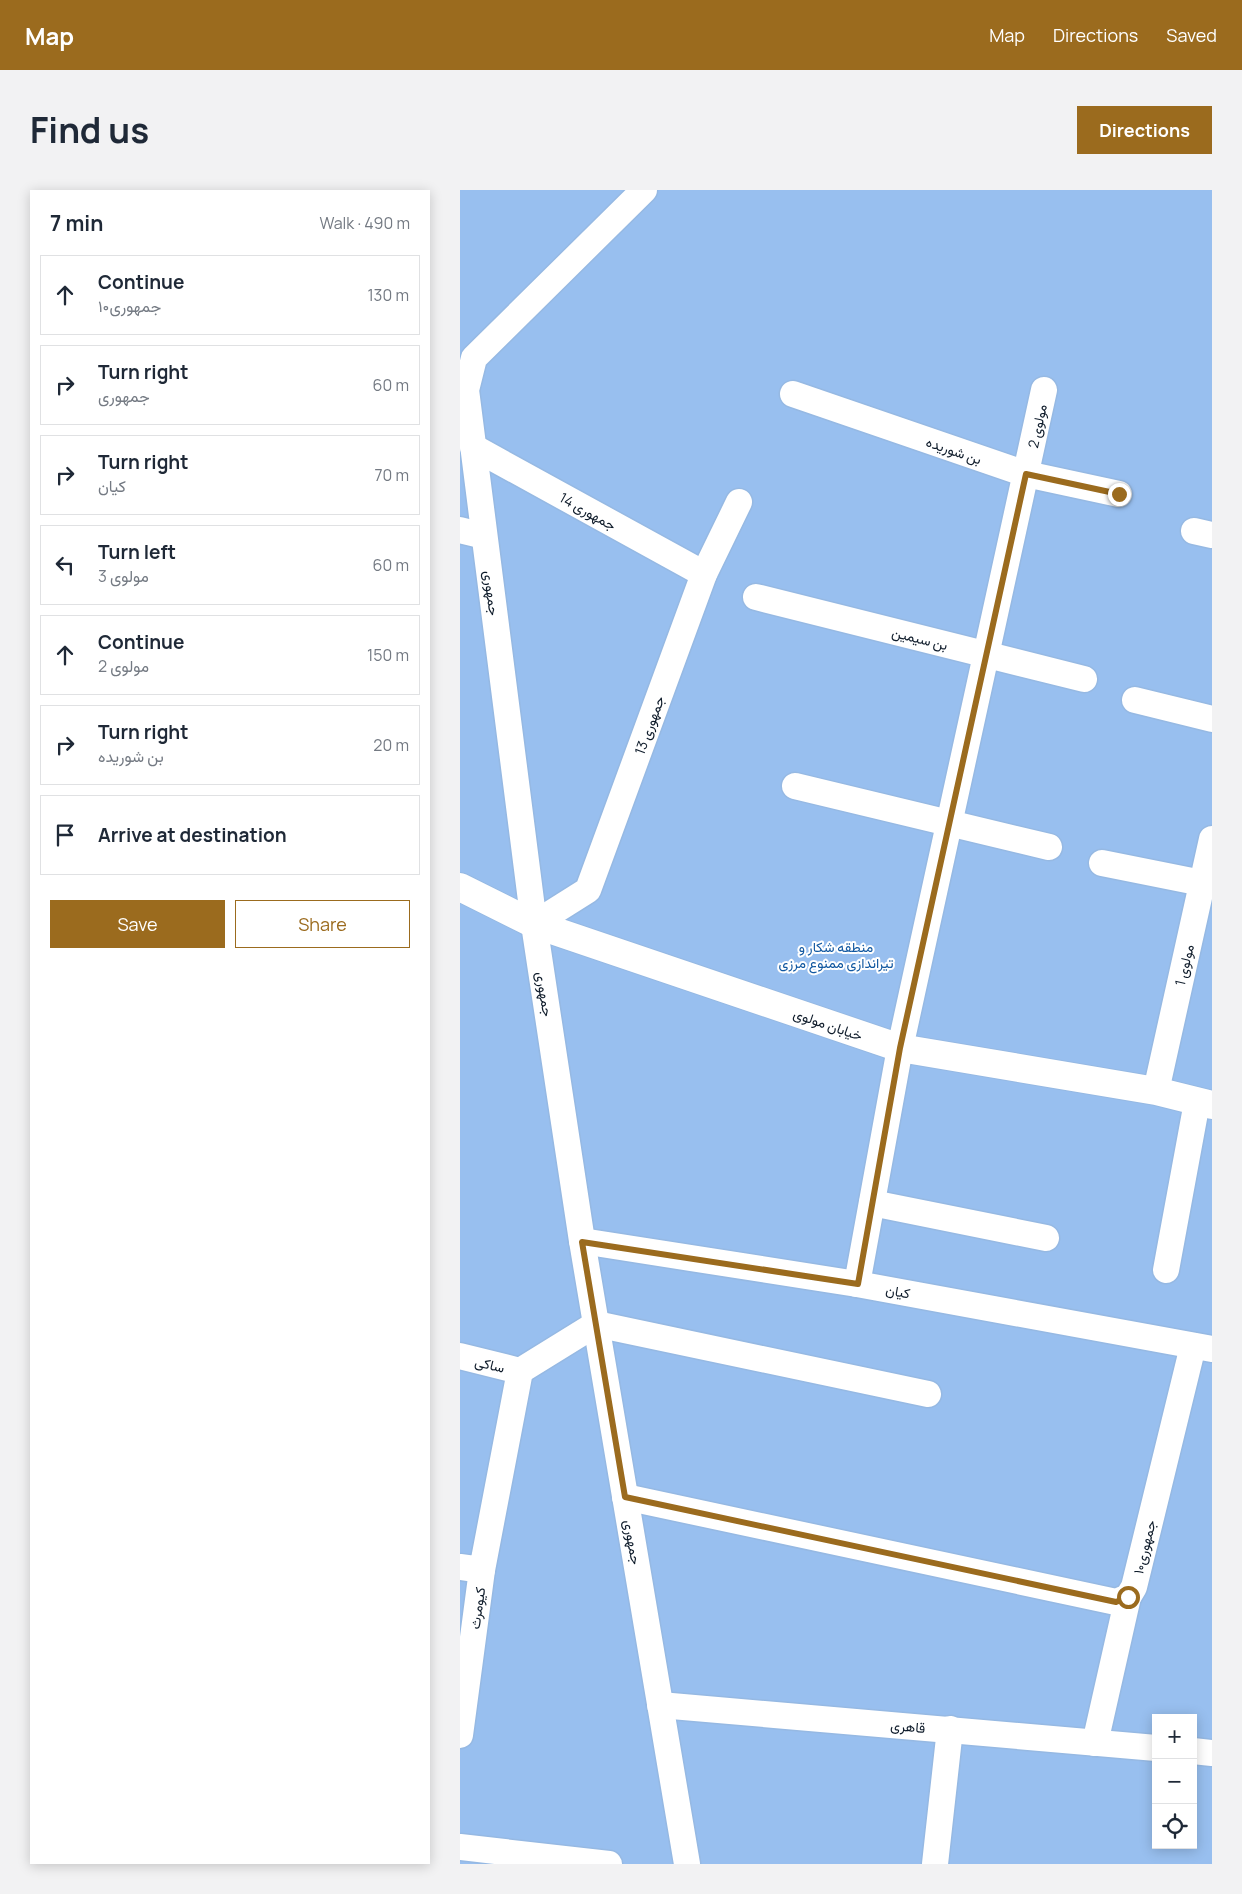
<!DOCTYPE html>
<meta charset="utf-8">
<style>
:root{--surface:#fff;--page:#f2f2f3;--text:#1f2937;--muted:#747a83;--line:#e0e1e3;--accent:#9b6b1e}
body{margin:0;font-family:Manrope,Vazirmatn,sans-serif;background:var(--page);color:var(--text)}
.controls{position:absolute;right:15px;bottom:15px;display:grid;overflow:hidden;border-radius:0px;box-shadow:0 2px 12px #0003}
.controls button{width:45px;height:45px;display:grid;place-items:center;padding:0;border:0;border-bottom:1px solid var(--line);background:var(--surface);color:var(--text);font:25px sans-serif}
.stop{position:absolute;width:15px;height:15px;margin:-11px;border:4px solid #9b6b1e;border-radius:50%;background:#fff}
.stop.end{background:#9b6b1e;border-color:#fff;box-shadow:0 1px 5px #0008}
.list{margin:0;padding:0;list-style:none}
h2{display:flex;justify-content:space-between;align-items:center;height:65px;margin:0;padding:0 20px;font-size:21px}
h2 small{font-size:16px;font-weight:400;color:var(--muted)}
.list li{display:grid;grid-template-columns:32px 1fr auto;gap:15px;align-items:center;box-sizing:border-box;height:80px;margin:0 10px 10px;padding:0 10px;border:1px solid var(--line);border-radius:0px}
.list b{display:block;font-size:19px;white-space:nowrap}
.list p{margin:0;font-size:16px;white-space:nowrap;color:var(--muted)}
.list em{font-size:16px;font-style:normal;color:var(--muted)}
.actions{display:flex;gap:10px;padding:15px 20px}
.actions a{flex:1;padding:11px 0;border:1px solid var(--accent);border-radius:0px;text-align:center;font-size:18px;color:var(--accent)}
.actions .main{background:var(--accent);color:#fff}
.icon{flex:none;width:28px;height:28px;fill:none;stroke:currentColor;stroke-width:2;stroke-linecap:round;stroke-linejoin:round}
.map{position:relative;flex:none;width:752px;height:1674px;overflow:hidden;border-radius:0px}
header{display:flex;align-items:center;gap:30px;box-sizing:border-box;height:70px;padding:0 25px;background:var(--accent);color:#fff}
header strong{font-size:24px}
nav{display:flex;gap:28px;margin-inline-start:auto;font-size:18px}
.intro{display:flex;align-items:center;justify-content:space-between;box-sizing:border-box;height:120px;padding:0 30px}
h1{margin:0;font-size:35px}
.button{padding:12px 22px;border-radius:0px;background:var(--accent);color:#fff;font-size:18px;font-weight:700}
main{display:flex;gap:30px;padding:0 30px}
aside{flex:1;background:var(--surface);border-radius:0px;box-shadow:0 2px 12px #0003}
.map>svg:first-child{display:block}
.green{fill:#98bfef;fill-rule:evenodd}
.lines{fill:none;stroke-linecap:round;stroke-linejoin:round}
.minor-casing{stroke:#96b9e3;stroke-width:29}
.secondary-casing{stroke:#96b9e3;stroke-width:30}
.minor{stroke:#fff;stroke-width:26}
.secondary{stroke:#fff;stroke-width:28}
.route{stroke:#9b6b1e;stroke-width:6}
.labels{text-anchor:middle;dominant-baseline:central;stroke-width:4;stroke-linejoin:round;paint-order:stroke}
.street-label{font-size:14px;fill:#0e1b2a;stroke:#fff}
.park-label{font-size:14px;fill:#1057a0;stroke:#fff}
</style>
<header>
<strong>Map</strong>
<nav><a>Map</a><a>Directions</a><a>Saved</a></nav>
</header>
<div class="intro"><h1>Find us</h1><a class="button">Directions</a></div>
<main>
<aside>
<h2>7 min<small>Walk · 490 m</small></h2>
<ul class="list">
<li><svg class="icon" aria-label="ahead" viewBox="0 0 24 24"><path d="M12 20V5M6 11l6-6 6 6"/></svg><div><b>Continue</b><p>جمهوری۱۰</p></div><em>130 m</em></li>
<li><svg class="icon" aria-label="right" viewBox="0 0 24 24"><path d="M7 20v-9h11M14 6l5 5-5 5"/></svg><div><b>Turn right</b><p>جمهوری</p></div><em>60 m</em></li>
<li><svg class="icon" aria-label="right" viewBox="0 0 24 24"><path d="M7 20v-9h11M14 6l5 5-5 5"/></svg><div><b>Turn right</b><p>کیان</p></div><em>70 m</em></li>
<li><svg class="icon" aria-label="left" viewBox="0 0 24 24"><path d="M17 20v-9H6M10 6l-5 5 5 5"/></svg><div><b>Turn left</b><p>مولوی 3</p></div><em>60 m</em></li>
<li><svg class="icon" aria-label="ahead" viewBox="0 0 24 24"><path d="M12 20V5M6 11l6-6 6 6"/></svg><div><b>Continue</b><p>مولوی 2</p></div><em>150 m</em></li>
<li><svg class="icon" aria-label="right" viewBox="0 0 24 24"><path d="M7 20v-9h11M14 6l5 5-5 5"/></svg><div><b>Turn right</b><p>بن شوریده</p></div><em>20 m</em></li>
<li><svg class="icon" aria-label="arrive" viewBox="0 0 24 24"><path d="M6 21V4h12l-3 4 3 4H6"/></svg><div><b>Arrive at destination</b></div></li>
</ul>
<div class="actions"><a class="main">Save</a><a>Share</a></div>
</aside>
<div class="map">
<svg width="752" height="1674" viewBox="0 0 752 1674">
<rect width="100%" height="100%" fill="#dbe9fb"/>
<!-- green -->
<path class="green" d="M0 0H752V1674H0ZM696 1528H733V1655H696Z"/>
<g class="lines">
<!-- minor casing -->
<g class="minor-casing">
<g id="minor">
<path d="M184 0 14 168 6 200 74 734 122 1051 227 1674"/>
<path d="M333 204 566 284 659 304"/>
<path d="M13 257 244 384"/>
<path d="M0 340 24 346"/>
<path d="M734 341 752 345"/>
<path d="M296 407 624 489"/>
<path d="M675 510 752 529"/>
<path d="M335 596 589 657"/>
<path d="M642 673 752 695"/>
<path d="M74 734 128 700 244 384 279 312"/>
<path d="M696 901 752 649"/>
<path d="M412 1013 586 1048"/>
<path d="M122 1051 397 1094 752 1159"/>
<path d="M706 1080 737 912"/>
<path d="M397 1094 440 858 584 200"/>
<path d="M0 1166 60 1181"/>
<path d="M165 1307 656 1412 668 1407 674 1397 733 1156"/>
<path d="M0 1377 22 1380 60 1181 136 1134 468 1204"/>
<path d="M200 1515 696 1558"/>
<path d="M0 1545 22 1380"/>
<path d="M635 1553 668 1407"/>
<path d="M733 1561 752 1563"/>
<path d="M0 1657 149 1674"/>
<path d="M475 1674 490 1539"/>
</g>
</g>
<!-- secondary casing -->
<g class="secondary-casing">
<path id="secondary" d="M0 697 74 734 440 858 696 901 752 915"/>
</g>
<!-- minor -->
<use href="#minor" class="minor"/>
<!-- secondary -->
<use href="#secondary" class="secondary"/>
</g>
<g class="lines">
<!-- route -->
<path class="route" d="M659 304 566 284 440 858 398 1094 122 1052 165 1307 656 1412 668 1407"/>
</g>
<g class="labels">
<!-- street labels -->
<g class="street-label">
<text transform="translate(577 236) rotate(-78)">مولوی 2</text>
<text transform="translate(494 260) rotate(19)">بن شوریده</text>
<text transform="translate(128 321) rotate(29)">جمهوری 14</text>
<text transform="translate(32 403) rotate(83)">جمهوری</text>
<text transform="translate(460 448) rotate(14)">بن سیمین</text>
<text transform="translate(189 535) rotate(-70)">جمهوری 13</text>
<text transform="translate(724 775) rotate(-77)">مولوی 1</text>
<text transform="translate(85 804) rotate(81)">جمهوری</text>
<text transform="translate(368 834) rotate(19)">خیابان مولوی</text>
<text transform="translate(438 1101) rotate(10)">کیان</text>
<text transform="translate(30 1174) rotate(14)">ساکی</text>
<text transform="translate(173 1352) rotate(80)">جمهوری</text>
<text transform="translate(684 1357) rotate(-76)">جمهوری۱۰</text>
<text transform="translate(17 1418) rotate(-82)">کیومرث</text>
<text transform="translate(448 1536) rotate(5)">قاهری</text>
</g>
<!-- park labels -->
<g class="park-label">
<text x="376" y="756">منطقه شکار و<tspan x="376" dy="16">تیراندازی ممنوع مرزی</tspan></text>
</g>
</g>
</svg>
<div class="controls">
<button>+</button>
<button>−</button>
<button><svg class="icon" aria-label="locate" viewBox="0 0 24 24"><circle cx="12" cy="12" r="6"/><path d="M12 2v4M12 18v4M2 12h4M18 12h4"/></svg></button>
</div>
<div class="stop" style="left:668px;top:1407px"></div>
<div class="stop end" style="left:659px;top:304px"></div>
</div>
</main>
